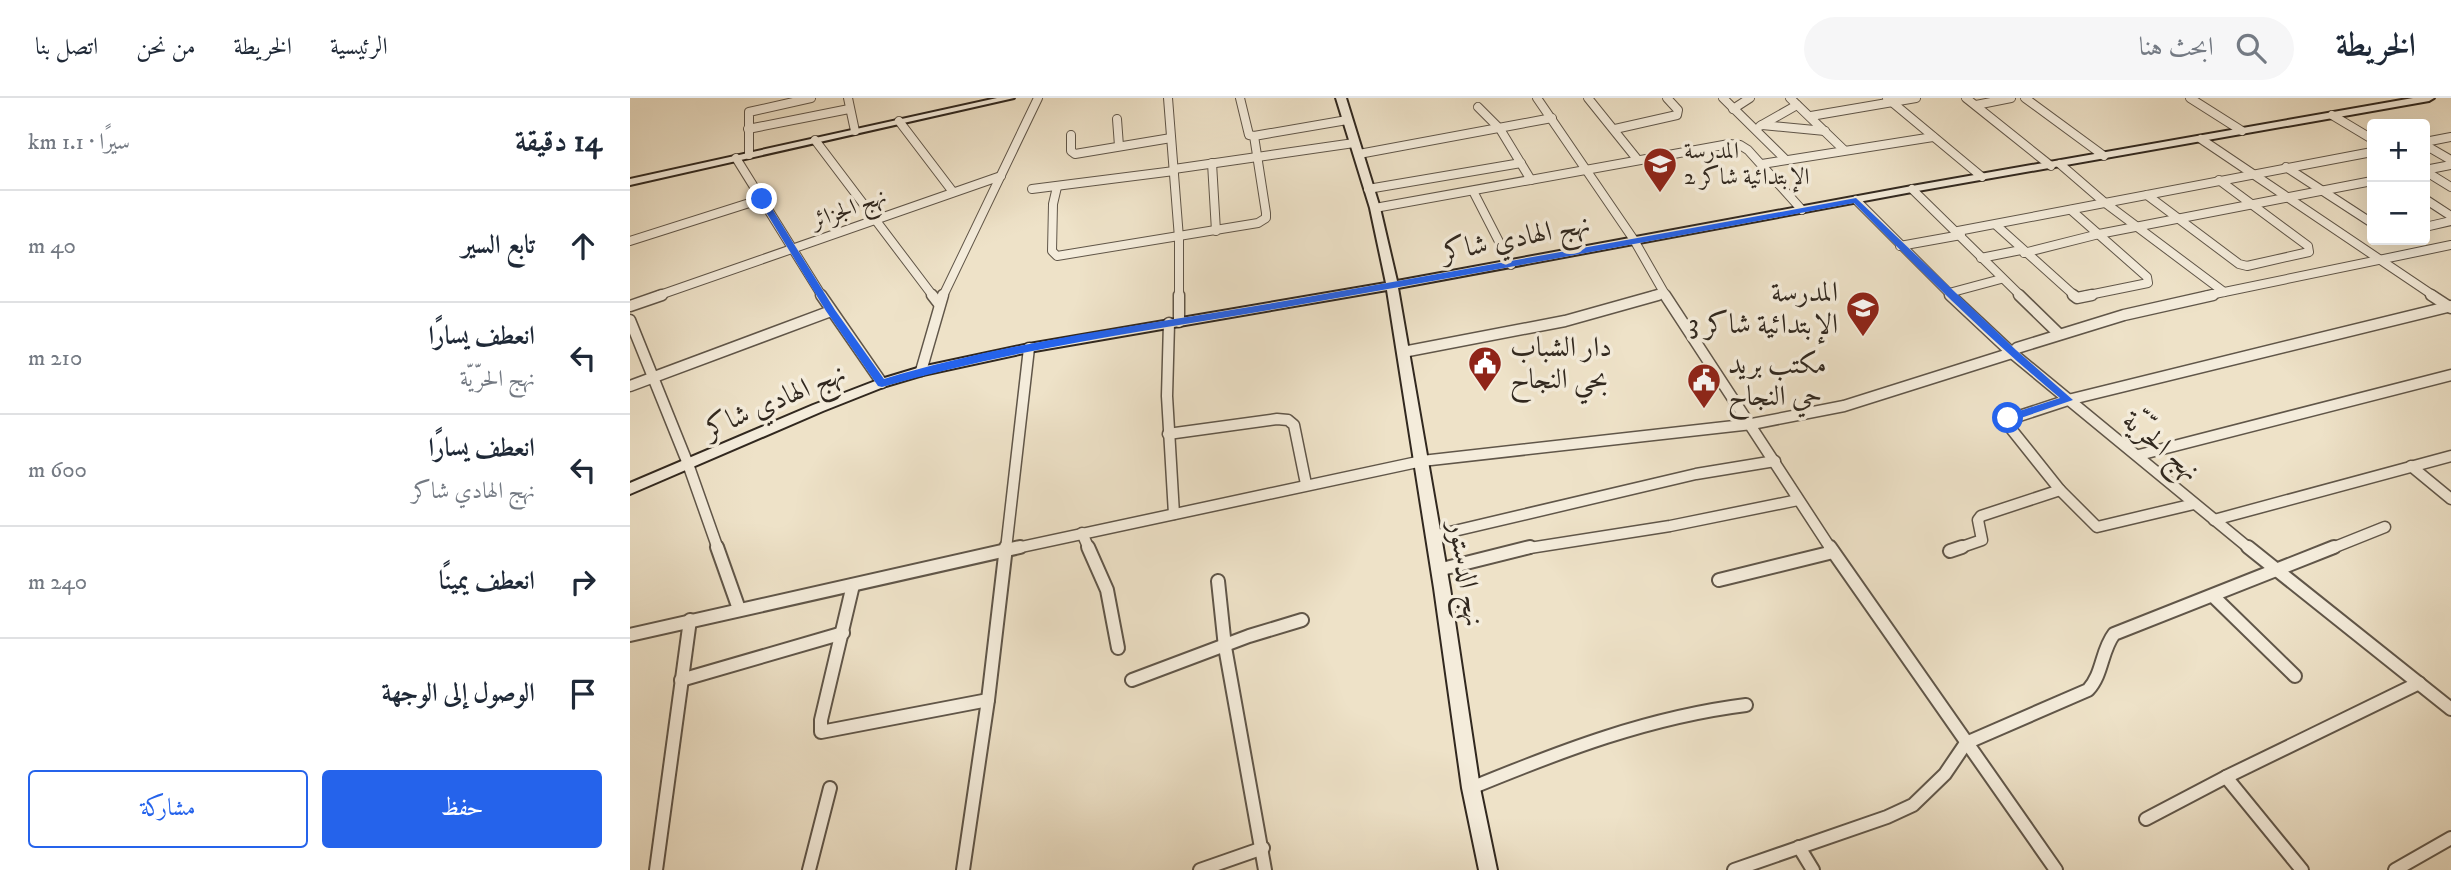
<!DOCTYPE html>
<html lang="ar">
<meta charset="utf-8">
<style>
:root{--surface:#fff;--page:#f6f6f7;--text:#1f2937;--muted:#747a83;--line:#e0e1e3;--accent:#2563eb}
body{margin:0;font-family:"IM FELL DW Pica",Amiri,serif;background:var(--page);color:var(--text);direction:rtl}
.controls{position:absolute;right:21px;top:21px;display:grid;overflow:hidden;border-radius:7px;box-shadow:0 7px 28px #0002}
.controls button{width:63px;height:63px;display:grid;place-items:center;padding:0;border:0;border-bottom:2px solid var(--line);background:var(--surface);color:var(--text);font:35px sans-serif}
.stop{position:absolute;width:21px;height:21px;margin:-16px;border:5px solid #2563eb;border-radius:50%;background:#fff}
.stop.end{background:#2563eb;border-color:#fff;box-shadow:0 2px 7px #0008}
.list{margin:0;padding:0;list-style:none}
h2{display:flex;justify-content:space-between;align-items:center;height:91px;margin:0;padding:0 28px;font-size:30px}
h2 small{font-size:23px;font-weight:400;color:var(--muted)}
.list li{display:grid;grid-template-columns:46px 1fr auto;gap:21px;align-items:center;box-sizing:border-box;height:112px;padding:0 28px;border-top:2px solid var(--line)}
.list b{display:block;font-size:26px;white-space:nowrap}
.list p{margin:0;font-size:23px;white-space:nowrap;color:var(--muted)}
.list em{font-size:23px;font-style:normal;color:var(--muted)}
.actions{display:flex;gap:14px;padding:21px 28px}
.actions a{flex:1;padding:16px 0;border:2px solid var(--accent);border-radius:7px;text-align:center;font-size:24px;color:var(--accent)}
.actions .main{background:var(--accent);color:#fff}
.icon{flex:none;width:38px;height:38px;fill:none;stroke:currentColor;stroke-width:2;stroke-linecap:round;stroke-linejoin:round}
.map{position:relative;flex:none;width:1821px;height:772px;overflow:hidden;direction:ltr}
header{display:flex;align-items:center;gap:42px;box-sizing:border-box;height:98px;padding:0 35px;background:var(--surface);border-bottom:2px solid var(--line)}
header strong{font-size:33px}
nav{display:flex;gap:38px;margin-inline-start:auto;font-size:24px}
.search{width:490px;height:63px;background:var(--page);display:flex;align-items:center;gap:18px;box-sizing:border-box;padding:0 24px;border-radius:38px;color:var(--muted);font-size:26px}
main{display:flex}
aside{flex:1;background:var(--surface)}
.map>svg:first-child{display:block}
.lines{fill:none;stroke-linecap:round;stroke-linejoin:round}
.street-far2-casing{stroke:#605649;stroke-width:10}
.street-far1-casing{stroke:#605649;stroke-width:13}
.street-casing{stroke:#605649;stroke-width:16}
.secondary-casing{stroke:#31281f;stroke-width:4}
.street-far2{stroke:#f4ecdb;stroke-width:8}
.street-far1{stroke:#f4ecdb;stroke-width:10}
.street{stroke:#f4ecdb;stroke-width:12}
.secondary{fill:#f4ecdb;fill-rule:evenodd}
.route{fill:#2563eb}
.labels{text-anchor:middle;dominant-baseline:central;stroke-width:7;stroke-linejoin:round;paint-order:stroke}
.far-poi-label{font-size:23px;fill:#31281f;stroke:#f4ecdb;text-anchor:start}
.far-street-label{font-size:23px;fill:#31281f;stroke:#f4ecdb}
.street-label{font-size:28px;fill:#31281f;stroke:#f4ecdb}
.poi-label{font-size:28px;fill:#31281f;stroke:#f4ecdb;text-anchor:start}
</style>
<header>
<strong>الخريطة</strong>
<div class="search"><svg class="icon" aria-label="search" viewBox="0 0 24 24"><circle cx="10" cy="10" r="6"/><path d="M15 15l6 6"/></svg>ابحث هنا</div>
<nav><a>الرئيسية</a><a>الخريطة</a><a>من نحن</a><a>اتصل بنا</a></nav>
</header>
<main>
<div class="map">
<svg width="1821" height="772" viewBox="0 0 1821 772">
<rect width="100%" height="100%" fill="#eee2c8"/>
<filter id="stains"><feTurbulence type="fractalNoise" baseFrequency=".00286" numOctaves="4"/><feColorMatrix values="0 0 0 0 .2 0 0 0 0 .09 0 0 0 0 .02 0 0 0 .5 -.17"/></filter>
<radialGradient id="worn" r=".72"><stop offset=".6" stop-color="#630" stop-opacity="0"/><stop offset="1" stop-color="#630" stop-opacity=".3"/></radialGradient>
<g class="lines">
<!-- street-far2 casing -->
<g class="street-far2-casing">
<g id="street-far2">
<path d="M218 0 225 33"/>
<path d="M538 0 549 140V198"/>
<path d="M907 0 1004 142 1036 198"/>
<path d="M958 0 1007 61"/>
<path d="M1093 0 1155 61"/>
<path d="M1160 0 1214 52"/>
<path d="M1257 0 1352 79"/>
<path d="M1336 0 1421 68"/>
<path d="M1395 0 1474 58"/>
<path d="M1560 0 1612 33"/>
<path d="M1346 7 1381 0"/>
<path d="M848 9 870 31 901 82"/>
<path d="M1103 11 1120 0"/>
<path d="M1702 17 1742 41"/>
<path d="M1181 18 1286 0"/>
<path d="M487 21 489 48"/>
<path d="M269 23 323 94"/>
<path d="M1132 27 1195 33"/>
<path d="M1130 28 1167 7"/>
<path d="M118 31 219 11"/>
<path d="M985 31 1047 17 1048 12 1037 0"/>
<path d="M441 37V53L445 56 541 40"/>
<path d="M624 38 717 22"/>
<path d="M1571 41 1804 198"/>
<path d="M185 42 303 198"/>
<path d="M1795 44 1821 39"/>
<path d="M1795 47 1821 62"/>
<path d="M729 56 922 20"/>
<path d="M119 57V14L181 0"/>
<path d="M106 60 192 198"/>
<path d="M582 65 586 133"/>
<path d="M1132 66 1303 39"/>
<path d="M1430 66 1474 104 1594 194"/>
<path d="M1656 69 1742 125"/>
<path d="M544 71 724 45"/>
<path d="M1795 72 1821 67"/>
<path d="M1795 73 1821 89"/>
<path d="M427 89 423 106 422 153 427 158 628 125 636 120V115L624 38 619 37 610 0"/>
<path d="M402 91 544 73"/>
<path d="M738 91 891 65"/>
<path d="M1282 91 1391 198"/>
<path d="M843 93 881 167"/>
<path d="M1517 97 1609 166 1617 168 1679 154 1678 148 1589 82"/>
<path d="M1795 101 1821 118"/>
<path d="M1226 102 1322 198"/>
<path d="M745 110 1099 46 1110 47 1118 52 1172 112"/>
<path d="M1441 112 1517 179 1518 185 1454 198"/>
<path d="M1366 127 1445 198"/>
<path d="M1795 129 1821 123"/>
<path d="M1328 133 1742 54"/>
<path d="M0 143 132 101"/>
<path d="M1270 148 1331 137"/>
<path d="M1394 155 1469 136 1742 83"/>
<path d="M1351 160 1391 152"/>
<path d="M1319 195 1371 181"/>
<path d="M27 198 371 78"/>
<path d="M313 198 408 0"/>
<path d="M1022 198 1034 195"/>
<path d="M1575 198 1821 147"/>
</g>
</g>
<!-- street-far1 casing -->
<g class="street-far1-casing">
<g id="street-far1">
<path d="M191 197 252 285"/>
<path d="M302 197 309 206"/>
<path d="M549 197V224"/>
<path d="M1035 197 1201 451"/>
<path d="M1320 197 1382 255 1620 451"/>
<path d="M1389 197 1428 235"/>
<path d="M1443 197 1447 200 1462 197"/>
<path d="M1801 197 1821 210"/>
<path d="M0 208 32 197"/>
<path d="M0 222 58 366 88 451"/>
<path d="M539 225 537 298 544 416"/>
<path d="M773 254 935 223 1028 197"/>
<path d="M291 273 313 197"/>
<path d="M0 288 201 213"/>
<path d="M538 336 647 321 658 322 664 327 676 386"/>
<path d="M1509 357 1821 277"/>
<path d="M1781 368 1821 401"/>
<path d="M1564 406 1467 429 1430 392 1378 327 1377 322 1438 302 1821 208"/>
<path d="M1584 422 1821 358"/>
<path d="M452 435 459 451"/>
<path d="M803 438 1066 376 1145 363"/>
<path d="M376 451 399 250"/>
<path d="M382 451 792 363 1122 326 1214 308 1382 255 1387 250 1494 217 1583 197"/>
<path d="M893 451 1040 428 1168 402"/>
<path d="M1326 451 1352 442 1348 422 1351 418 1430 392"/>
<path d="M1700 451 1755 429"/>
</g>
</g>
<!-- street casing -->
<g class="street-casing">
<g id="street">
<path d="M87 449 109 511"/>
<path d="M458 449 477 492 488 550"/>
<path d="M1200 449 1426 772"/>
<path d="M1618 449 1821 611"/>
<path d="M1320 453 1332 449"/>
<path d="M808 472 900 449"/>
<path d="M1089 482 1203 454"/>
<path d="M588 483 595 549 635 772"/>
<path d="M223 487 191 622V634L358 602"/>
<path d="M1583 498 1665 578"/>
<path d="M0 537 390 449"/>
<path d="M51 582 213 535"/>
<path d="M502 582 619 538 672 522"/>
<path d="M1596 679 1789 585"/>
<path d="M841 690C931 653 1019 619 1116 607"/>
<path d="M1516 721 1596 679 1672 772"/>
<path d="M1169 749 1183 772"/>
<path d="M26 772 60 522"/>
<path d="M179 772 200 690"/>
<path d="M333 772 358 602 376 449"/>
<path d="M570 772 633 750"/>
<path d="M1104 772 1257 719 1283 707 1315 676 1336 645 1458 592C1473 576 1471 553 1484 536L1704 449"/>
<path d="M1765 772 1821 740"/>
</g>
</g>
<!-- secondary casing -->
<g class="secondary-casing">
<g id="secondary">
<path d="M367 0H384L0 87V81Z"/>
<path d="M706 0H716L750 110 767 183 1282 88 1783 0H1804L1799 3 1282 94 768 190 820 490 850 690 867 772H849L832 690 804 490 757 192 399 254 293 277 256 288 193 313 0 396V385L183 307 248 282 291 269 399 246 756 185 740 110Z"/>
</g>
</g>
<!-- street-far2 -->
<use href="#street-far2" class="street-far2"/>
<!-- street-far1 -->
<use href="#street-far1" class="street-far1"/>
<!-- street -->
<use href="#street" class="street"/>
<!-- secondary -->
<use href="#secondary" class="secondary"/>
</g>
<!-- route -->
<path class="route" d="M132 98 136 101 205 212 254 281C380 243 514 227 643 205 838 171 1032 136 1226 100L1386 252 1443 302 1382 323H1374V318L1430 300C1357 239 1290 173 1224 105 1037 140 849 175 662 208 525 232 386 250 252 289L248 288 196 213 128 101Z"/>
<!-- icons -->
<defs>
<g id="school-pin" transform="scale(1.75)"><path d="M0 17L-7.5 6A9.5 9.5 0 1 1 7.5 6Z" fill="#8f2418" stroke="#f4ecdb"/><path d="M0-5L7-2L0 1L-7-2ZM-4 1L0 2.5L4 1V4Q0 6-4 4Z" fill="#fff"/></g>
<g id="civic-pin" transform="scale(1.75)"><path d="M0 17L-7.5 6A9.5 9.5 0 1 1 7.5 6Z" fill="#8f2418" stroke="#f4ecdb"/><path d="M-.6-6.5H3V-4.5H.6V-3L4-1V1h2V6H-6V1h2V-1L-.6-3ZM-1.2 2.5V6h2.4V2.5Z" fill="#fff"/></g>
</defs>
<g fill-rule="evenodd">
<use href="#school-pin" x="1030" y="66"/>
<use href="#school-pin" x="1233" y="210"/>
<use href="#civic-pin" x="855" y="265"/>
<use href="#civic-pin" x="1074" y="282"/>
</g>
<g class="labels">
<!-- far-poi labels -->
<g class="far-poi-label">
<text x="1054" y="53">المدرسة<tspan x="1054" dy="26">الإبتدائية شاكر 2</tspan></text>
</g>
<!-- far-street labels -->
<g class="far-street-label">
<text transform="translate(219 111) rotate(-20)">نهج الجزائر</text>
</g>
<!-- street labels -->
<g class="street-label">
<text transform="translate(886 140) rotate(-11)">نهج الهادي شاكر</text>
<text transform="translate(145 303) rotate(-23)">نهج الهادي شاكر</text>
<text transform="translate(1531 348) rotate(40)">نهج الحرّيّة</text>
<text transform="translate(836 476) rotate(81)">نهج الدستور</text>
</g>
<!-- poi labels -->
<g class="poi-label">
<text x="1208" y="194" text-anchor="end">المدرسة<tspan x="1208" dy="32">الإبتدائية شاكر 3</tspan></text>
<text x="880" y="249">دار الشباب<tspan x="880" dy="32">بحي النجاح</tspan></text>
<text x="1098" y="266">مكتب بريد<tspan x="1098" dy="32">حي النجاح</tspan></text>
</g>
</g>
<rect width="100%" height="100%" filter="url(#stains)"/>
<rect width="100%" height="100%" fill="url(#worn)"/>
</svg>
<div class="controls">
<button>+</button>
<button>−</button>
</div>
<div class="stop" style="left:1378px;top:320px"></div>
<div class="stop end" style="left:132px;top:101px"></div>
</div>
<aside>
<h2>14 دقيقة<small>سيرًا · 1.1 km</small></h2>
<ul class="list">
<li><svg class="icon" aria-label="ahead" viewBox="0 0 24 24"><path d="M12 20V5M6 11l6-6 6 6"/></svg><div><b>تابع السير</b></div><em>40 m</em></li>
<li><svg class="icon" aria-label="left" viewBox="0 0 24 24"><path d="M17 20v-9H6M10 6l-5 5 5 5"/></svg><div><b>انعطف يسارًا</b><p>نهج الحرّيّة</p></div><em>210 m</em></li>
<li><svg class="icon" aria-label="left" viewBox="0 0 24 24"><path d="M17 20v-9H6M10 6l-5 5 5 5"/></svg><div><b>انعطف يسارًا</b><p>نهج الهادي شاكر</p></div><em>600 m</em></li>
<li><svg class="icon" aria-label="right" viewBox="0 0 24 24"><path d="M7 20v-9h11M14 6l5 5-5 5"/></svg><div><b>انعطف يمينًا</b></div><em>240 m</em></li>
<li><svg class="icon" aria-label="arrive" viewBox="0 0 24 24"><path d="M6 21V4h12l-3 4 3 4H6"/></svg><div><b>الوصول إلى الوجهة</b></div></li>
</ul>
<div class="actions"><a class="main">حفظ</a><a>مشاركة</a></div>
</aside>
</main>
